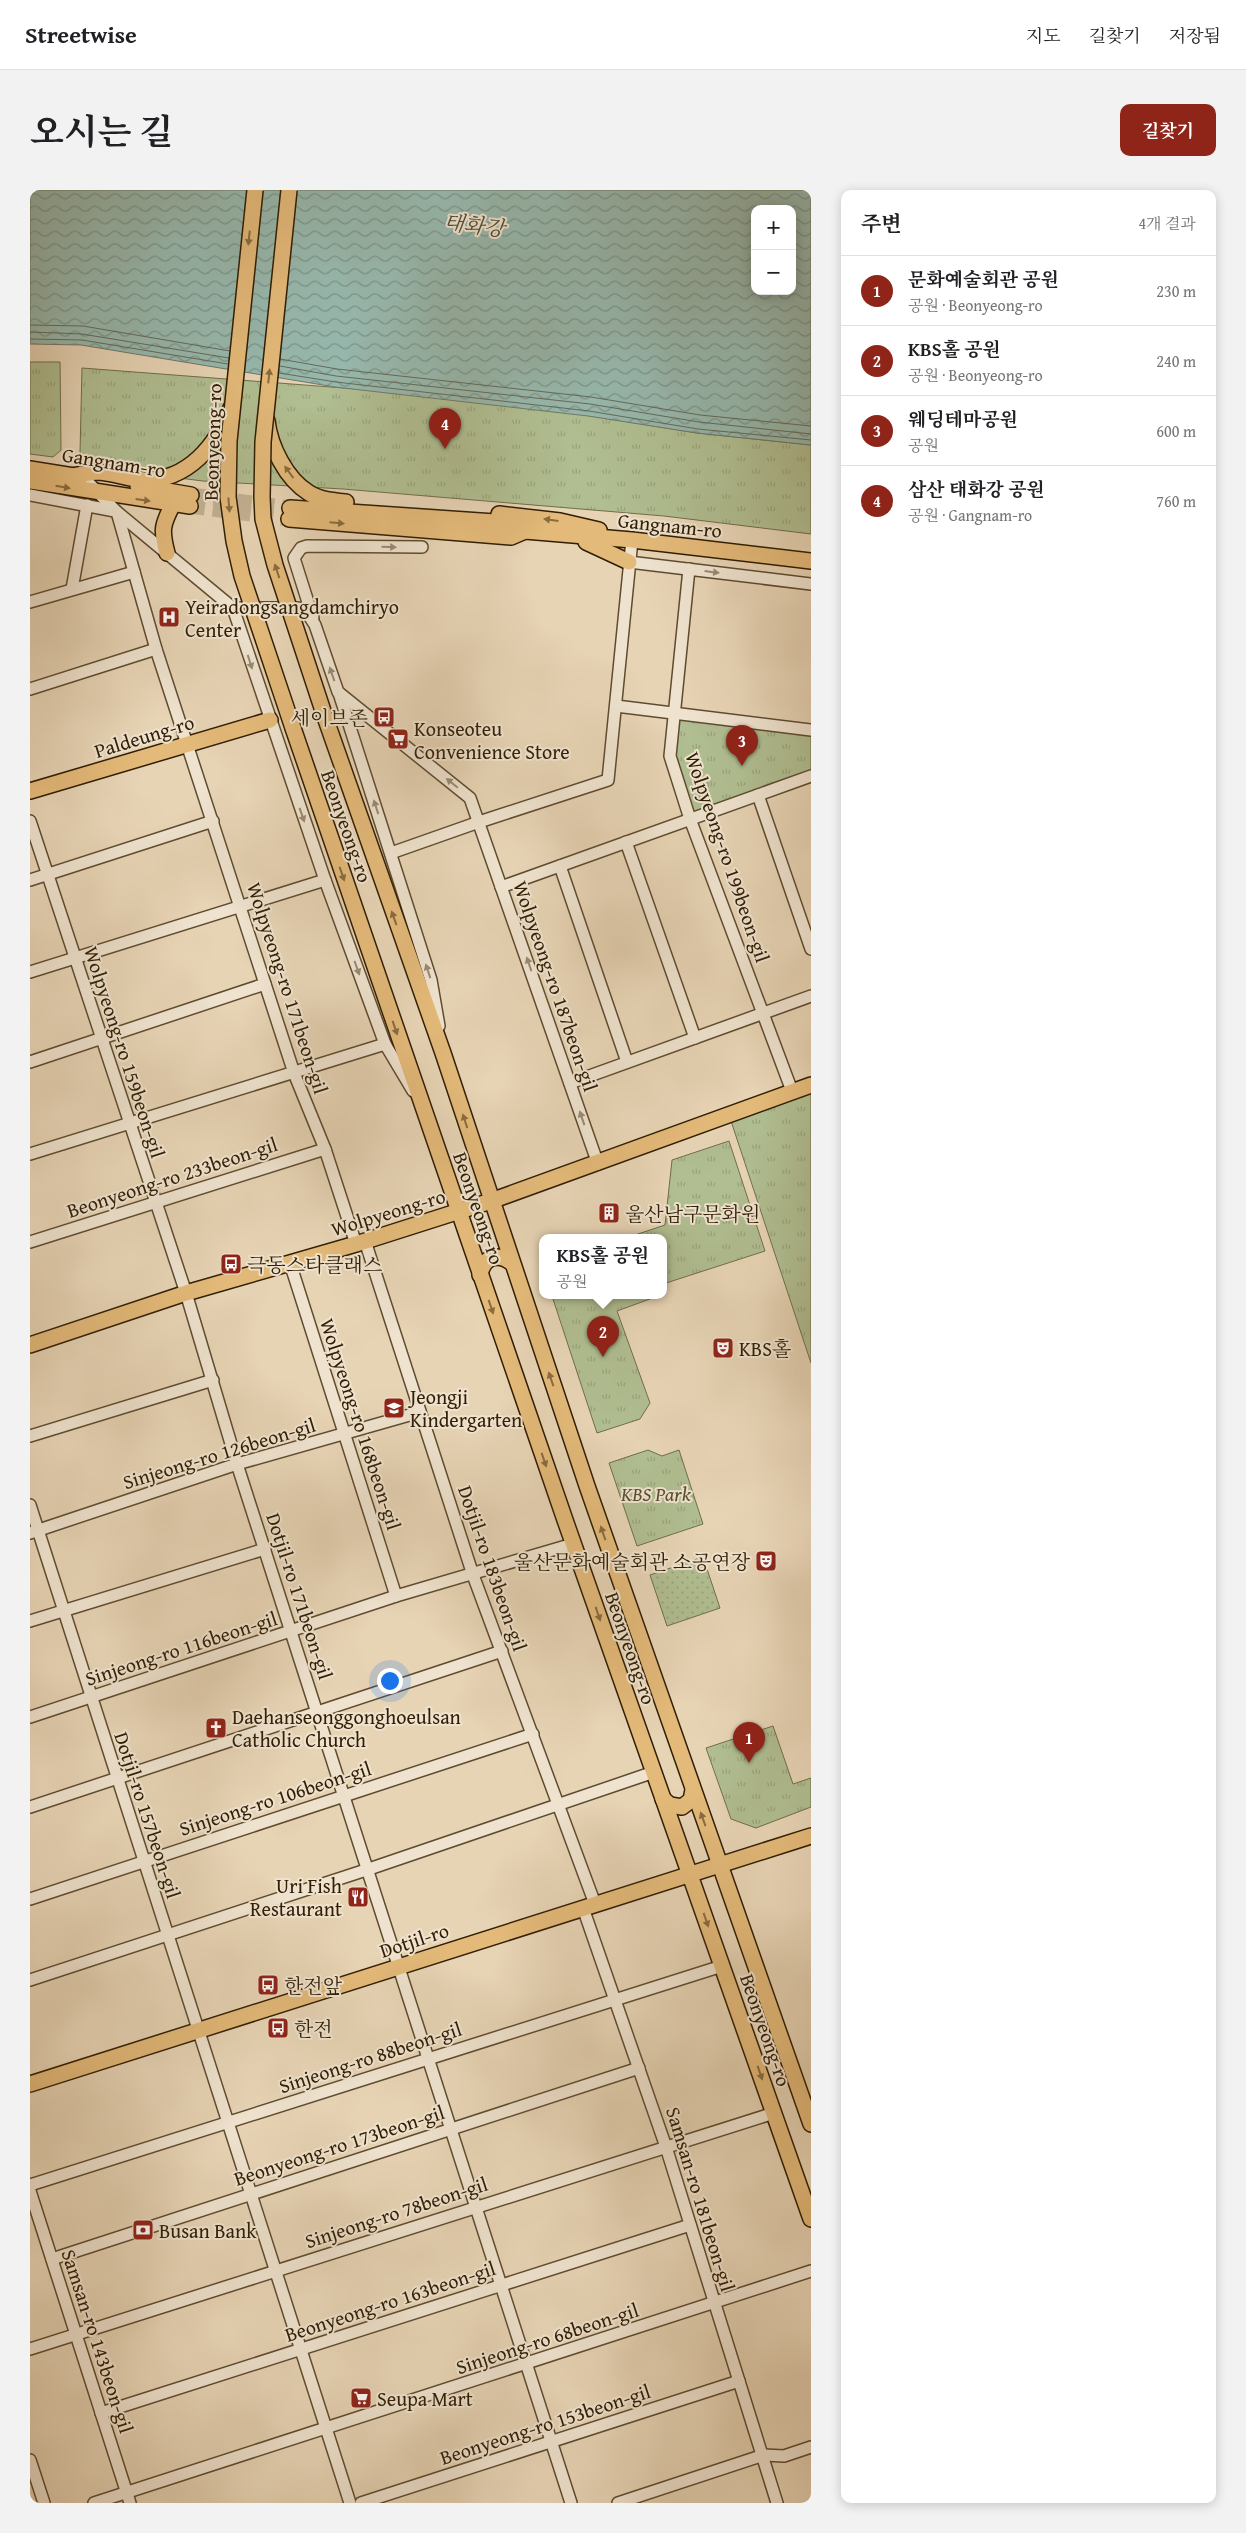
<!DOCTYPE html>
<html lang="ko">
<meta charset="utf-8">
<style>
:root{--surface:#fff;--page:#f2f2f2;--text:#202124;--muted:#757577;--line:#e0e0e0;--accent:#8f2418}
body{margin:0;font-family:"Gentium Book Plus","Noto Serif KR",serif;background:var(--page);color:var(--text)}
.controls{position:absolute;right:15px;top:15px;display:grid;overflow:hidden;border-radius:10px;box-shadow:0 2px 12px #0003}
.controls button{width:45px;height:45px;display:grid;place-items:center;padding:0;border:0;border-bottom:1px solid var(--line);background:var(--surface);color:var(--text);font:25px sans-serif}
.you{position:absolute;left:359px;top:1490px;width:18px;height:18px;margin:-12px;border:4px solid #fff;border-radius:50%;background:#1a73e8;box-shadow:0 0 0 8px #1a73e833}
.badge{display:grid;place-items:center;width:32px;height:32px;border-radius:50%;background:var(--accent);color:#fff;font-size:16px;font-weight:700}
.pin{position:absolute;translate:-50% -41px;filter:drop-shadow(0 1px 2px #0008)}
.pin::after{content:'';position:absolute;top:26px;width:18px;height:15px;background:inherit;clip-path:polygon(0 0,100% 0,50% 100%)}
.popup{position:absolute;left:509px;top:1044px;width:128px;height:65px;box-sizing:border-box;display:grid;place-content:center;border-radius:10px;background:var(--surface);filter:drop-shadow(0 1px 4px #0005);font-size:16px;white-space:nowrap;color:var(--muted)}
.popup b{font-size:19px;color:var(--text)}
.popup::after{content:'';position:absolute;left:50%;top:100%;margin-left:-10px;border:10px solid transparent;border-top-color:var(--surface)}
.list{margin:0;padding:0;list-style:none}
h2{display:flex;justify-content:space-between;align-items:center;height:65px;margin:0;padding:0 20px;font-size:21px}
h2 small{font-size:16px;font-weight:400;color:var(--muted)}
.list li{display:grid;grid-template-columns:32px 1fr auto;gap:15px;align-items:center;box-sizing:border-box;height:70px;padding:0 20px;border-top:1px solid var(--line)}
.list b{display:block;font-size:19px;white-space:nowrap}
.list p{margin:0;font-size:16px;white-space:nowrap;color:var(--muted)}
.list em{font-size:16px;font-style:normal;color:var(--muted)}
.map{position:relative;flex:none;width:781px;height:2313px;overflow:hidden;border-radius:10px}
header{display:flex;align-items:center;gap:30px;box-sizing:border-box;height:70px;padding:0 25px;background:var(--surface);border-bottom:1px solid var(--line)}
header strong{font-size:24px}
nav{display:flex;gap:28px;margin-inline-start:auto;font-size:18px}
.intro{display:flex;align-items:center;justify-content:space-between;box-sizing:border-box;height:120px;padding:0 30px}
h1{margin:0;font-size:35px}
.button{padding:12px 22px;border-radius:10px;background:var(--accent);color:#fff;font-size:18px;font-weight:700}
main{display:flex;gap:30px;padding:0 30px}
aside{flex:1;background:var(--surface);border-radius:10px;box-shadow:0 2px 12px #0003}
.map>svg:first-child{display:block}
.grass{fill:url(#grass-dots);stroke:#706e4a}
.park{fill:url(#park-tufts);stroke:#706e4a}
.water{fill:url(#water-waves);stroke:#6e7a69;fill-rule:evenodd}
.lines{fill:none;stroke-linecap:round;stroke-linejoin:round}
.shore{stroke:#646b58;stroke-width:1}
.major-tunnel{stroke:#c2b092;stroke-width:15;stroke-dasharray:15 8;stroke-linecap:butt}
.minor-casing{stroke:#5e4c30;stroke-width:14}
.major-casing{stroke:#301e04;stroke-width:18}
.minor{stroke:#efe3cf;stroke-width:11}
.major{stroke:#e4ba7a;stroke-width:15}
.major-bridge-casing{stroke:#301e04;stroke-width:18;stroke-linecap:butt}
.major-bridge{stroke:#e4ba7a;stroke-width:15}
.oneway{fill:#8a6c3f}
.oneway2{fill:#998a74}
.labels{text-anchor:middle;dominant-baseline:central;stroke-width:4;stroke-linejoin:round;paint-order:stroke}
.street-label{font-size:20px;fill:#301e04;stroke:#efe3cf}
.poi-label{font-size:20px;fill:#301e04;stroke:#efe3cf;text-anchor:start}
.park-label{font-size:20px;font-style:italic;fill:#564e2e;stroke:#efe3cf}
.water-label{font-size:21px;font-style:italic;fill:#4f4c37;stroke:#efe3cf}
</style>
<header>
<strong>Streetwise</strong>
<nav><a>지도</a><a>길찾기</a><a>저장됨</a></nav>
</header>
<div class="intro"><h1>오시는 길</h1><a class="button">길찾기</a></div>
<main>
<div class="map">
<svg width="781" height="2313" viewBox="0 0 781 2313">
<defs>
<pattern id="grass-dots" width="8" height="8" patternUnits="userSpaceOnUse" patternTransform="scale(1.25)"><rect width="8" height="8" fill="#b0be91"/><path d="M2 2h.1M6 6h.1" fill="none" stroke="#98a37b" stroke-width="1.8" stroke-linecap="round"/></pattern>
<pattern id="park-tufts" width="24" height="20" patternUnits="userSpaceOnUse" patternTransform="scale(1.25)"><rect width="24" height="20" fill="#b0be91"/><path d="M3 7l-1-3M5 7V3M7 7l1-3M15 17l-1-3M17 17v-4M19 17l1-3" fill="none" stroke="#98a37b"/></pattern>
<pattern id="water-waves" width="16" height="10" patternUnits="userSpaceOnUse" patternTransform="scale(1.25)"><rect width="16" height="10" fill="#97b8ad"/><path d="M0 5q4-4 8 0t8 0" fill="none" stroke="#7c958b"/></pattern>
</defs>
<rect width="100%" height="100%" fill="#e7d4b5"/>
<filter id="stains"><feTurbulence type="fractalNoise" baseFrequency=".004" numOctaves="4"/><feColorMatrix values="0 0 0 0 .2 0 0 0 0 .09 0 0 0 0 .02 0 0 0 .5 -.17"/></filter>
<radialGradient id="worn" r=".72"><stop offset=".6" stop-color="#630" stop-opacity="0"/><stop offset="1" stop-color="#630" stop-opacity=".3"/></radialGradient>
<!-- grass -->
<path class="grass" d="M673 1367 690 1418 637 1436 620 1385Z"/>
<!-- park -->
<g class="park">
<path d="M0 172H30L31 260 23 267 0 264Z"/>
<path d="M52 178 458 209 667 243 781 255V344L634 326 313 299 173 291 61 277 50 262Z"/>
<path d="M644 523 781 540V586L660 629 640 566Z"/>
<path d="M781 904V1173L701 931Z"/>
<path d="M699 951 735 1061 633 1094V1048H596L635 1035 642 970Z"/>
<path d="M522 1106H628L587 1121 620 1213 610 1229 567 1243Z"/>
<path d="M618 1260 632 1266 649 1260 673 1334 607 1356 579 1273Z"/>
<path d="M743 1536 763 1594 781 1588V1617L726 1638 701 1629 676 1558Z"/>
</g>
<!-- water -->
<path class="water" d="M0 0H781V255L667 243 558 226 305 197 51 155 0 154ZM725 19H762V101H725Z"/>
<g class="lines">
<!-- shore -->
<g class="shore">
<path d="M0 135 53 136 200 161"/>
<path d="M0 142 52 144 199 168"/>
<path d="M0 149 52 150 198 174"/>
<path d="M250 169 307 179 561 207 670 225 781 236"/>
<path d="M250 176 306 186 560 214 669 232 781 244"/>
<path d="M249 183 306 192 559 221 668 239 781 250"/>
</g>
<!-- major-tunnel -->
<g class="major-tunnel">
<path d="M161 305 260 318"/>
<path d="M160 316 259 329"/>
</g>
<!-- minor casing -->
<g class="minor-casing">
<g id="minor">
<path d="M54 288 87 322 203 418"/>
<path d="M0 305 85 321"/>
<path d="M87 322 126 459 264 883 295 959 326 1054"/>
<path d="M599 372 781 394"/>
<path d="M659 379 640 566 660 629 762 901"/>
<path d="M42 399 57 315"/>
<path d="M0 412 104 382"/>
<path d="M283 428 264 368 271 358 277 356 392 357"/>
<path d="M0 499 126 459"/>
<path d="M309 503 401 790 409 836"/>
<path d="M586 516 781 540"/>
<path d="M728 605 781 759"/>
<path d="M0 631 156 1103 207 1274 541 2313"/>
<path d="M596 652 665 848"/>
<path d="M361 663 449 632 578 590 602 350"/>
<path d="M530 676 597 872"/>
<path d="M0 690 183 631"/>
<path d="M471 697 781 586"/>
<path d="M0 782 295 690"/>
<path d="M0 872 235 794"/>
<path d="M540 893 781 806"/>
<path d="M383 901 355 854 295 690 203 418H268L278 424 285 435 308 502 440 608 568 974"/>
<path d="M0 964 355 854"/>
<path d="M335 1051 443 1385 565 1714"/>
<path d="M0 1052 295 959"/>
<path d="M260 1073 366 1406"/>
<path d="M0 1246 183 1190"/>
<path d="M0 1315 320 2313"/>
<path d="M0 1343 207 1274 390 1222"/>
<path d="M0 1431 235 1359"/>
<path d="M0 1527 366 1406 543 1354"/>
<path d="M0 1617 472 1461"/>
<path d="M0 1709 503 1544"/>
<path d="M553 1718 636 1957 747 2313"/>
<path d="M0 1790 339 1679 624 1582"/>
<path d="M0 1995 692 1776"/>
<path d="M0 2001 100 2313"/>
<path d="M22 2069 609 1878"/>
<path d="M0 2159 744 1923"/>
<path d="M71 2223 660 2035"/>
<path d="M0 2270 14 2313"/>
<path d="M64 2313 781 2081"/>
<path d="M331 2313 709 2191"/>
<path d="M588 2313 734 2265 754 2266 781 2257"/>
</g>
</g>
<!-- major casing -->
<g class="major-casing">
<g id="major">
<path d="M237 231C240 256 256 289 279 303 290 310 304 311 316 312"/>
<path d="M0 279 50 287"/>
<path d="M42 286C51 285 60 282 69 282 84 283 99 289 115 290 158 290 186 256 201 218"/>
<path d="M0 291 160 316"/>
<path d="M108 296 161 305"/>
<path d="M260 318 481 333 495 341 602 350 781 371"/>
<path d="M469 324 530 331 569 340"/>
<path d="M259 329 481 347 495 341"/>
<path d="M556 352 599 372"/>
<path d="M137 363C131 340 132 335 143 314"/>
<path d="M295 527 413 863 557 1296 781 1934"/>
<path d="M263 538 535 1330 781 2029"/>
<path d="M0 601 240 530"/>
<path d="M450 1085C453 1067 468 1062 482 1073"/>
<path d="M0 1155 156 1103 326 1054 461 1011 781 895"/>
<path d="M633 1609 640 1615 652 1617 661 1610 663 1600"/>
<path d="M0 1894 781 1646"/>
</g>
</g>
<!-- minor -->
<use href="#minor" class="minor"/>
<!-- major -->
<use href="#major" class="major"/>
<!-- major-bridge casing -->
<g class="major-bridge-casing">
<g id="major-bridge">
<path d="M225 0 199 251 198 307 204 351 212 386 263 538"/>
<path d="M259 0 233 252 232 307 233 329 245 375 295 527"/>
</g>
</g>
<!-- major-bridge -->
<use href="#major-bridge" class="major-bridge"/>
</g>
<!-- one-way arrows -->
<defs><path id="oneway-solid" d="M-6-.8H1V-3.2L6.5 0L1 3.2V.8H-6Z" transform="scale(1.25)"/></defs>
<g class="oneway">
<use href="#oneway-solid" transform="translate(219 48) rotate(96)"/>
<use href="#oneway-solid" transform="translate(239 186) rotate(-84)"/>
<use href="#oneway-solid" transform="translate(259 282) rotate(-126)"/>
<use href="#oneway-solid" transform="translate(33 297) rotate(10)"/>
<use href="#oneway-solid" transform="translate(113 310) rotate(8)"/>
<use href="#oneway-solid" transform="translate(199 315) rotate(85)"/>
<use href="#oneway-solid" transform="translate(521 330) rotate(-172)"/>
<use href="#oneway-solid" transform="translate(307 333) rotate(5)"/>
<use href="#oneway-solid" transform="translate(247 381) rotate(-108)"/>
<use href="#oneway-solid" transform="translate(312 684) rotate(71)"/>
<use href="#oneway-solid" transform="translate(364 728) rotate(-110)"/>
<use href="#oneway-solid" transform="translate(365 838) rotate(71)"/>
<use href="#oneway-solid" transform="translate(435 931) rotate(-108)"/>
<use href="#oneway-solid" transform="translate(461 1117) rotate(71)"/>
<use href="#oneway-solid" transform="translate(521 1189) rotate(-109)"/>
<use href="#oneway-solid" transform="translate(514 1270) rotate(71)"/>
<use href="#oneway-solid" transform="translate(573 1343) rotate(-109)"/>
<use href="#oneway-solid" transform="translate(568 1424) rotate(71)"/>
<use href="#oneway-solid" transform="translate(673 1629) rotate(-110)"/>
<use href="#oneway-solid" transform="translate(676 1730) rotate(71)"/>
<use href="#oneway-solid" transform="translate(730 1883) rotate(71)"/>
</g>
<g class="oneway2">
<use href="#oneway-solid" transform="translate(359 357) rotate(1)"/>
<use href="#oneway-solid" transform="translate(682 382) rotate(7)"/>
<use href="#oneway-solid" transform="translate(220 472) rotate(72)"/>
<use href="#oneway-solid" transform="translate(302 484) rotate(-109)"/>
<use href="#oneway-solid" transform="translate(422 593) rotate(-141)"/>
<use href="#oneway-solid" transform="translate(346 617) rotate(-108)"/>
<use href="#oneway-solid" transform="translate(272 625) rotate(71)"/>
<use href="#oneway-solid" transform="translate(499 774) rotate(-109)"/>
<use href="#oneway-solid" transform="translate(327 778) rotate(70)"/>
<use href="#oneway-solid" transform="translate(398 781) rotate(-108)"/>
<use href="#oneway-solid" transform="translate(552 928) rotate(-109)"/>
</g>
<!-- icons -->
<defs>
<g id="hospital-square" transform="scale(1.125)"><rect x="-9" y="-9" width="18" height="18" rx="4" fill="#8f2418" stroke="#efe3cf"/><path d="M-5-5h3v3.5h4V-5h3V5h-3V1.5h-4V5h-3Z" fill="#fff"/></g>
<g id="bus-square" transform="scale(1.125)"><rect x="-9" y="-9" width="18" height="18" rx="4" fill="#8f2418" stroke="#efe3cf"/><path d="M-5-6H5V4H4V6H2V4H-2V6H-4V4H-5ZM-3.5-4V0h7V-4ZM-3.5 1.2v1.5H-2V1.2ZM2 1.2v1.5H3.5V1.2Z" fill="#fff"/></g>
<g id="supermarket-square" transform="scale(1.125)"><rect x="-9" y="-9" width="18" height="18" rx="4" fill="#8f2418" stroke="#efe3cf"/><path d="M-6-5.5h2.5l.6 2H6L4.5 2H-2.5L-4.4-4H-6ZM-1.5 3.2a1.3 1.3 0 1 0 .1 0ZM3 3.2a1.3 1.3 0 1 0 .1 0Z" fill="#fff"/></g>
<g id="building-square" transform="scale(1.125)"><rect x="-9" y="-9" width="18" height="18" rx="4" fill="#8f2418" stroke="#efe3cf"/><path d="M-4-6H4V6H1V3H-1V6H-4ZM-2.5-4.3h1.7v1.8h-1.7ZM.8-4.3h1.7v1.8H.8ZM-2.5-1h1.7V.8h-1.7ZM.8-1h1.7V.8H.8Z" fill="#fff"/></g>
<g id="theatre-square" transform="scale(1.125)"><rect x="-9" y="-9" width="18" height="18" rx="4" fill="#8f2418" stroke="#efe3cf"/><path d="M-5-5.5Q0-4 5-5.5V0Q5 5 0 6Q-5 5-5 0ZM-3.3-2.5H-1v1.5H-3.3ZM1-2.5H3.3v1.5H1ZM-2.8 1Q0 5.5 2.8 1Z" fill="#fff"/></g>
<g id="school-square" transform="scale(1.125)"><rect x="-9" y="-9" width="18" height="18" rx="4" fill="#8f2418" stroke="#efe3cf"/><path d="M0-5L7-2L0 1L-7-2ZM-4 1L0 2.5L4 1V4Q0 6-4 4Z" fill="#fff"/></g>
<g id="church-square" transform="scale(1.125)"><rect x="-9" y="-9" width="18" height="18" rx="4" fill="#8f2418" stroke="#efe3cf"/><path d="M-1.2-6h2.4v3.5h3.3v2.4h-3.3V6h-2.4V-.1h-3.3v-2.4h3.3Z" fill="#fff"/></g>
<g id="restaurant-square" transform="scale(1.125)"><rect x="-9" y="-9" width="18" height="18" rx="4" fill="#8f2418" stroke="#efe3cf"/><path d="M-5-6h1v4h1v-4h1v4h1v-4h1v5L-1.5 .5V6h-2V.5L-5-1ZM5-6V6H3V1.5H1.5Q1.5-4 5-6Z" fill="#fff"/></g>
<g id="bank-square" transform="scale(1.125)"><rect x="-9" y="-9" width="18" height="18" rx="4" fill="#8f2418" stroke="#efe3cf"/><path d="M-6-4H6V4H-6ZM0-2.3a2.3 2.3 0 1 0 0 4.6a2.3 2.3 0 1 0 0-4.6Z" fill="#fff"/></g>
</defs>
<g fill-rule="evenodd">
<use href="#hospital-square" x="139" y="427"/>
<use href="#bus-square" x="354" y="527"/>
<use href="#supermarket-square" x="368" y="549"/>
<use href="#building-square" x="579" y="1023"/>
<use href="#bus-square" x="201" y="1074"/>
<use href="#theatre-square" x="693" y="1158"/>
<use href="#school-square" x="364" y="1218"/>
<use href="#theatre-square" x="736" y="1371"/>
<use href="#church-square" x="186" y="1538"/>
<use href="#restaurant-square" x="328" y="1707"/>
<use href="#bus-square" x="238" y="1795"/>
<use href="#bus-square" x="248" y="1838"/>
<use href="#bank-square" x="113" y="2040"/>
<use href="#supermarket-square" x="331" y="2208"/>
</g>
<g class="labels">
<!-- street labels -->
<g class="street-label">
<text transform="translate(182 252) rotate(-88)">Beonyeong-ro</text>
<text transform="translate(84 272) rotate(9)">Gangnam-ro</text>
<text transform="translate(640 335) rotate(6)">Gangnam-ro</text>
<text transform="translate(114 546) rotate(-17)">Paldeung-ro</text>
<text transform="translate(317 636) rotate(71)">Beonyeong-ro</text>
<text transform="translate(698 667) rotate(71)">Wolpyeong-ro 199beon-gil</text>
<text transform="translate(526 796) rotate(71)">Wolpyeong-ro 187beon-gil</text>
<text transform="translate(258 798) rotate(72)">Wolpyeong-ro 171beon-gil</text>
<text transform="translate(95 862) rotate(72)">Wolpyeong-ro 159beon-gil</text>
<text transform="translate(142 987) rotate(-18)">Beonyeong-ro 233beon-gil</text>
<text transform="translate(449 1018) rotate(71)">Beonyeong-ro</text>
<text transform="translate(358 1022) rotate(-17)">Wolpyeong-ro</text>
<text transform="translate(331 1234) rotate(72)">Wolpyeong-ro 168beon-gil</text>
<text transform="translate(189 1263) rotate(-17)">Sinjeong-ro 126beon-gil</text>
<text transform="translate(463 1378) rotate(71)">Dotjil-ro 183beon-gil</text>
<text transform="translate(270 1406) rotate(72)">Dotjil-ro 171beon-gil</text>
<text transform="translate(151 1458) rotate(-18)">Sinjeong-ro 116beon-gil</text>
<text transform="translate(601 1458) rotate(71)">Beonyeong-ro</text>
<text transform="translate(245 1608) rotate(-18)">Sinjeong-ro 106beon-gil</text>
<text transform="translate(118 1625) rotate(72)">Dotjil-ro 157beon-gil</text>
<text transform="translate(384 1750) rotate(-18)">Dotjil-ro</text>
<text transform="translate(736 1840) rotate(71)">Beonyeong-ro</text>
<text transform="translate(340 1867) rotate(-18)">Sinjeong-ro 88beon-gil</text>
<text transform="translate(309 1955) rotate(-18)">Beonyeong-ro 173beon-gil</text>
<text transform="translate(671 2009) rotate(73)">Samsan-ro 181beon-gil</text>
<text transform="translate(366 2022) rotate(-18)">Sinjeong-ro 78beon-gil</text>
<text transform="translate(360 2111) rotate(-18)">Beonyeong-ro 163beon-gil</text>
<text transform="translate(517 2148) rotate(-18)">Sinjeong-ro 68beon-gil</text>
<text transform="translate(68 2151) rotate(72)">Samsan-ro 143beon-gil</text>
<text transform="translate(515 2234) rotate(-18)">Beonyeong-ro 153beon-gil</text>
</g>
<!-- poi labels -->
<g class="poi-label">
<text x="155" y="416">Yeiradongsangdamchiryo<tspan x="155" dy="23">Center</tspan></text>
<text x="338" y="527" text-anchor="end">세이브존</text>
<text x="384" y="538">Konseoteu<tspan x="384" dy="23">Convenience Store</tspan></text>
<text x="595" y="1023">울산남구문화원</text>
<text x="217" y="1074">극동스타클래스</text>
<text x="709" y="1158">KBS홀</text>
<text x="380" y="1206">Jeongji<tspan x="380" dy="23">Kindergarten</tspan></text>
<text x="720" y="1371" text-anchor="end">울산문화예술회관 소공연장</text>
<text x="202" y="1526">Daehanseonggonghoeulsan<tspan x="202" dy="23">Catholic Church</tspan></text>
<text x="312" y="1695" text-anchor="end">Uri Fish<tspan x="312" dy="23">Restaurant</tspan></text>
<text x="254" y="1795">한전앞</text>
<text x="264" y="1838">한전</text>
<text x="129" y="2040">Busan Bank</text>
<text x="347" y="2208">Seupa Mart</text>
</g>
<!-- park labels -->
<g class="park-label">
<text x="626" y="1303">KBS Park</text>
</g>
<!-- water labels -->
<g class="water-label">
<text transform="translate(444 35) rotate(7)">태화강</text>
</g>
</g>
<rect width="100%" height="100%" filter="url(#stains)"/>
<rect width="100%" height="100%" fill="url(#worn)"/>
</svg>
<div class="controls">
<button>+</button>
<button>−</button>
</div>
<div class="you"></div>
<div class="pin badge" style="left:719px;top:1573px">1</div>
<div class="pin badge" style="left:573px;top:1167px">2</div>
<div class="popup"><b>KBS홀 공원</b>공원</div>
<div class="pin badge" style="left:712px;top:576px">3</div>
<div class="pin badge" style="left:415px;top:259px">4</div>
</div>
<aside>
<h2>주변<small>4개 결과</small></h2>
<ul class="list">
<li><span class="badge">1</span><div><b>문화예술회관 공원</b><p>공원 · Beonyeong-ro</p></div><em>230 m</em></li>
<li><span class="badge">2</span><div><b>KBS홀 공원</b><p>공원 · Beonyeong-ro</p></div><em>240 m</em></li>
<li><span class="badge">3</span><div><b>웨딩테마공원</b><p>공원</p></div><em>600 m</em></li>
<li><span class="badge">4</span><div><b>삼산 태화강 공원</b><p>공원 · Gangnam-ro</p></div><em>760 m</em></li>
</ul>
</aside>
</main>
